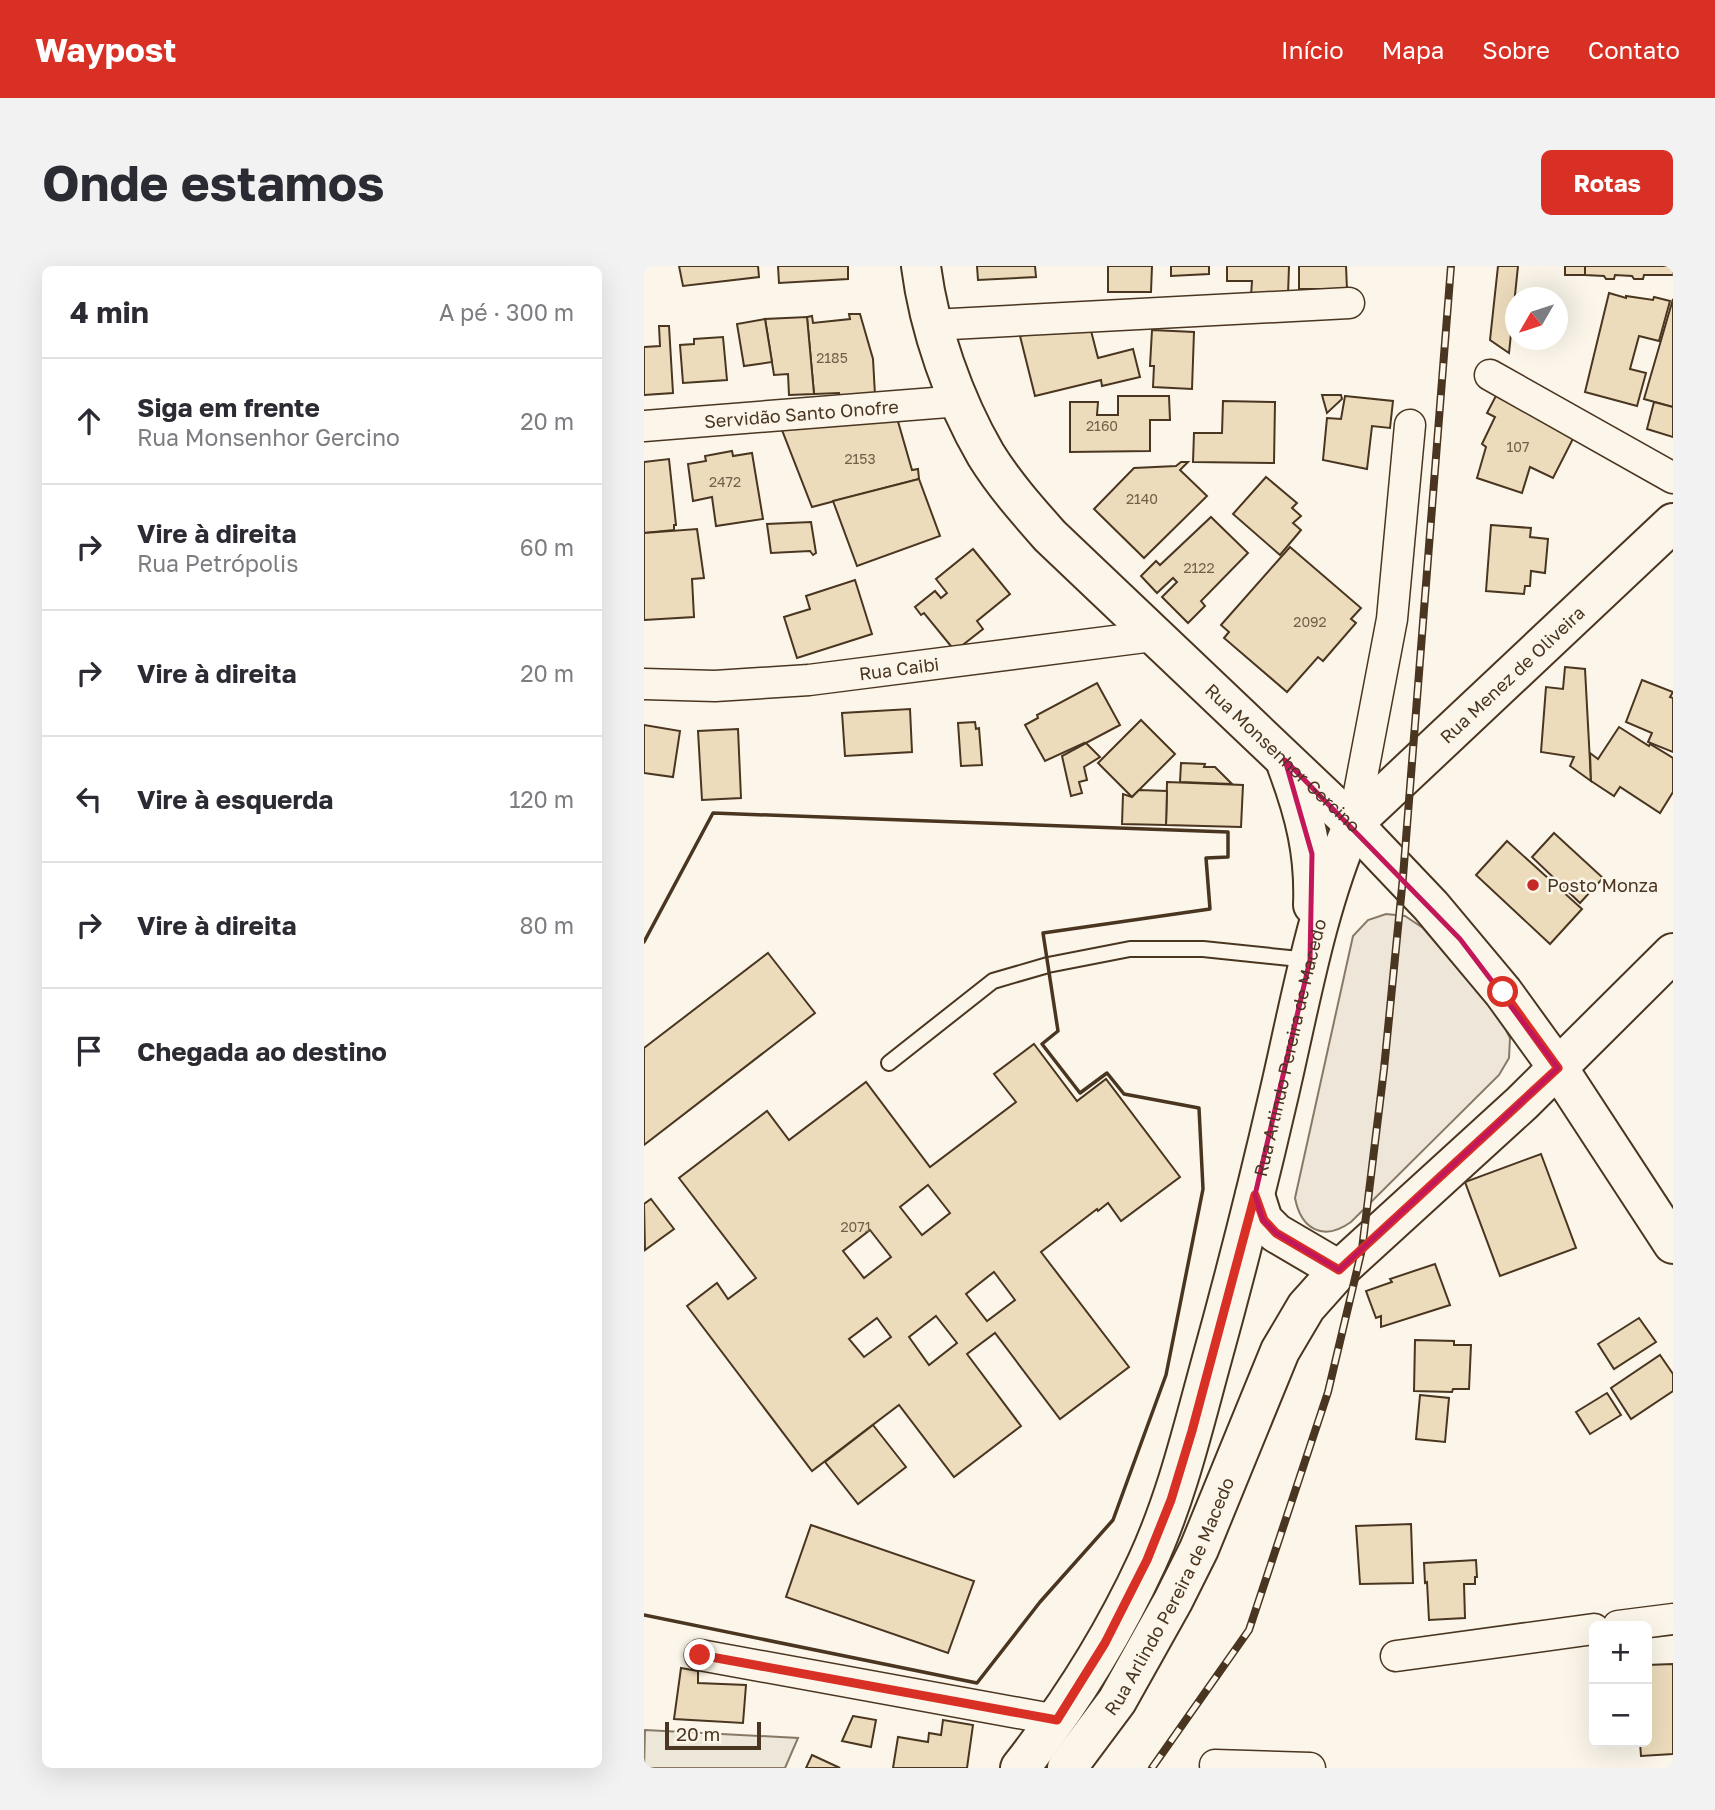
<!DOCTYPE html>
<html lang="pt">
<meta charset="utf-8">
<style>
:root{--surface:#fff;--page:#f2f2f3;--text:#2b2b33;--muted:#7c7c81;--line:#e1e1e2;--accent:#d93025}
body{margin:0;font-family:"Golos Text",sans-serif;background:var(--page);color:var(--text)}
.controls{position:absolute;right:21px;bottom:21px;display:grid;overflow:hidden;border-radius:10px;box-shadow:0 7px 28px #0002}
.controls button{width:63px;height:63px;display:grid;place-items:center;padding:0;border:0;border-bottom:2px solid var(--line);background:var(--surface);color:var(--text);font:35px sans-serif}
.compass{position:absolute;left:861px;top:21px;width:63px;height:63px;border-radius:50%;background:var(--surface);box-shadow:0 7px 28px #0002;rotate:231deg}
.scale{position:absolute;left:21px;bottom:18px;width:96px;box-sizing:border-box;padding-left:7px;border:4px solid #4a3520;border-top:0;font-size:19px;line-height:24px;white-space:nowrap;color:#4a3520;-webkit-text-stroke:5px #fbf6e9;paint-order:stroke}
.stop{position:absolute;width:21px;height:21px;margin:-16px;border:5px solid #d93025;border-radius:50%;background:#fff}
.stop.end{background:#d93025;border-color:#fff;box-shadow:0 2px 7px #0008}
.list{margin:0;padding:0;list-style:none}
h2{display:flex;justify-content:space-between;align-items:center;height:91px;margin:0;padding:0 28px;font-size:30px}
h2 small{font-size:23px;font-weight:400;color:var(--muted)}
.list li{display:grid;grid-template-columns:46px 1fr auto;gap:21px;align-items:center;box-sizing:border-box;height:126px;padding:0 28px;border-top:2px solid var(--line)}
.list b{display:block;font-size:26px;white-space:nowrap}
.list p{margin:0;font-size:23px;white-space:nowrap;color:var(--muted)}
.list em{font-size:23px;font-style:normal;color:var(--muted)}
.icon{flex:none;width:38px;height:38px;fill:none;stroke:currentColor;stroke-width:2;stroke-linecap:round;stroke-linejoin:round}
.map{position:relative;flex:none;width:1029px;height:1502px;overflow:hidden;border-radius:10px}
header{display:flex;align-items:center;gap:42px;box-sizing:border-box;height:98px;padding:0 35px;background:var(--accent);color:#fff}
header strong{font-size:33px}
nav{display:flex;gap:38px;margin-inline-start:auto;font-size:24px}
.intro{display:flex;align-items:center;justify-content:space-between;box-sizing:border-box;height:168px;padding:0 42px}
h1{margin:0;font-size:49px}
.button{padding:18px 32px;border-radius:10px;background:var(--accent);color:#fff;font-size:24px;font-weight:700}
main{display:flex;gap:42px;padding:0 42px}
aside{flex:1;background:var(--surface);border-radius:10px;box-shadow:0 7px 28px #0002}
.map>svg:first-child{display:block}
.green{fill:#ede6d9;stroke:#887966;stroke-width:2}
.parking{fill:#ede7d9;stroke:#887966;stroke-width:2}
.building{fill:#ecdcbc;stroke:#4a3520;stroke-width:2;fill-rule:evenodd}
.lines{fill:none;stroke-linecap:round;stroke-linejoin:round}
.lane-casing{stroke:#4a3520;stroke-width:18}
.street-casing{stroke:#4a3520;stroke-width:33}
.primary-casing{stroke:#4a3520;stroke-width:42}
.lane{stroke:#fbf6e9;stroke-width:14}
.street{stroke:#fbf6e9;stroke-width:30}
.primary{stroke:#fbf6e9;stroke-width:38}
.rail-casing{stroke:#4a3520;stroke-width:8}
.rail{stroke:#fbf6e9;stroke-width:5;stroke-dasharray:16;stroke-linecap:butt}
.wall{stroke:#4a3520;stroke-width:3.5}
.route{stroke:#d93025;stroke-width:9}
.marked{fill:none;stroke:#c2185b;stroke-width:5;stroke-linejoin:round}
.poi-dot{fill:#c62828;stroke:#fbf6e9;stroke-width:2.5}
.labels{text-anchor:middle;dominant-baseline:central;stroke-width:5;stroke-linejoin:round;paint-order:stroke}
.number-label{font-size:14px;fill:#725f47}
.street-label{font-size:18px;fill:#4a3520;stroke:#fbf6e9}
.poi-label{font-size:18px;fill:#4a3520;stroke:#fbf6e9;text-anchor:start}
</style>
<header>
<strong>Waypost</strong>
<nav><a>Início</a><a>Mapa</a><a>Sobre</a><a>Contato</a></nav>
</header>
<div class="intro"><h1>Onde estamos</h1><a class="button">Rotas</a></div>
<main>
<aside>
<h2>4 min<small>A pé · 300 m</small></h2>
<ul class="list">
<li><svg class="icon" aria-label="ahead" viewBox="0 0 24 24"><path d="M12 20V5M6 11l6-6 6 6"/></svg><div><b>Siga em frente</b><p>Rua Monsenhor Gercino</p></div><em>20 m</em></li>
<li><svg class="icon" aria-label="right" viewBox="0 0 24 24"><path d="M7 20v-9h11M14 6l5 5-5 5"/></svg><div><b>Vire à direita</b><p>Rua Petrópolis</p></div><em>60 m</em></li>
<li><svg class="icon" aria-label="right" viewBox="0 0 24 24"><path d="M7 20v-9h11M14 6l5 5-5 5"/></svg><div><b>Vire à direita</b></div><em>20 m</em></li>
<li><svg class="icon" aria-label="left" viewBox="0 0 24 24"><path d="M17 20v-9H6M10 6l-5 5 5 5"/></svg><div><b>Vire à esquerda</b></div><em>120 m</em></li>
<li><svg class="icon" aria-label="right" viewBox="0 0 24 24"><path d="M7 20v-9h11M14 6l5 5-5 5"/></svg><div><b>Vire à direita</b></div><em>80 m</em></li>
<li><svg class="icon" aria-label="arrive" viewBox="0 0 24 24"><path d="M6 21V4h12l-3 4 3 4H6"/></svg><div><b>Chegada ao destino</b></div></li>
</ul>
</aside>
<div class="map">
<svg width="1029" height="1502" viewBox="0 0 1029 1502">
<rect width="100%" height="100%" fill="#fbf6e9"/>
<!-- green -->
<path class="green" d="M742 648 761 650 779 662 856 752 866 772 865 792 855 809 707 956C679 976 657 963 651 932L709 670 724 654Z"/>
<!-- parking -->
<path class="parking" d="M1 1464 154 1472 141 1502H0Z"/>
<!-- building -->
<g class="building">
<path d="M35 0H114L115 11 39 20Z"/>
<path d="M134 0H204V13L135 17Z"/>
<path d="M333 0H391L392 11 334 14Z"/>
<path d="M464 0H508L507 26H464Z"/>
<path d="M527 0H565V8L527 10Z"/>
<path d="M583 0H645L644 29 607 30 608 15H583Z"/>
<path d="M655 0H702L703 23H655Z"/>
<path d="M854 0H874L865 87 846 74Z"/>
<rect x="921" y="0" width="20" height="9"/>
<path d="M941 0H1029V9H1000L999 13H990L988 10 971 9 970 13H962L960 10 941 9Z"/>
<path d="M965 27 982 32V30L1009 34 1010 31 1026 35 1015 75 995 70 986 103 1002 107 993 140 941 126Z"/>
<path d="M1029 33V141L1000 133Z"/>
<path d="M205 48H216L229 93 231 129 196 131 195 127 170 128 163 51 168 50 169 57 206 53Z"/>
<path d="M163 51 170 128 145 129 144 108 130 109 121 53Z"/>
<path d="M121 53 128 96 100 100 93 58Z"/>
<path d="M444 53 454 92 489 83 496 111 458 120 457 114 391 130 376 70Z"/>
<path d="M15 60H25L29 127 0 129V81L16 80Z"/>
<path d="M508 64 550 66 548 123 509 121 510 100H506Z"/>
<path d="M79 71 83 114 39 117 36 79 50 78V73Z"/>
<path d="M856 122 934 163 909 212 886 201 878 227 833 212 842 181 838 178 851 151 843 147Z"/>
<path d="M678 129H697L698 133 683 147Z"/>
<path d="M474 130H525L526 154H506V185L426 186V136H454L453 149H474Z"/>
<path d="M701 130 749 135 746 162 728 160 723 203 679 194 683 152 697 153Z"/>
<path d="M579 135 631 136 630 197 549 196 550 167H578Z"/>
<path d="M1010 136 1029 141V171L1003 163Z"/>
<path d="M253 152 268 204 274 203 275 213 168 241 138 164Z"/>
<path d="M88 185 89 190 108 187 119 253 72 260 68 231 49 235 44 198 62 195 61 190Z"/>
<path d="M25 193 32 259H30V264L0 267V196Z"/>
<path d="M537 196H544L536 204 563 230 500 292 450 243 490 202 532 200Z"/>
<path d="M622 211 653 237 648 242 657 250 649 257 657 264 636 289 589 248Z"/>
<path d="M275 213 296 270 213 300 189 235Z"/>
<path d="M567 251 604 287 557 335 561 340 544 357 518 331 533 316 529 312 513 327 497 310 512 295 516 299Z"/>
<path d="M167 256 172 287 169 289 166 285 127 287 123 258Z"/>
<path d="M847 259 887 262 886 271 904 273 901 307 887 305 886 320H881L880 328 842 325Z"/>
<path d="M53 263 60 312 48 313 50 351 0 354V267Z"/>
<path d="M646 281 717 342 707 353 712 357 679 395 674 391 643 426 580 372 585 366 577 359Z"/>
<path d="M329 283 366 328 333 355 339 363 311 385 280 347 277 349 271 341 291 325 297 332 303 327 292 313Z"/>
<path d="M211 314 228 368 153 392 140 351 166 343 162 330Z"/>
<path d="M921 401 941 403 947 515 926 500 930 491 897 486 902 421 919 423Z"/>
<path d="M998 414 1029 426 1026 431 1029 432V486L1004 476 1008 467 982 456Z"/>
<path d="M453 417 476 459 440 478V477L401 495 381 459 394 452 393 449Z"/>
<path d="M266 443 268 486 201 490 198 447Z"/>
<path d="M497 454 531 488 488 531 454 497Z"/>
<path d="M331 456 332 463 335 462 338 499 317 500 314 457Z"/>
<path d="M0 459 36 465 29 511 0 507Z"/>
<path d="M975 461 1005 480 1006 478 1029 492V526L1016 547 976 521 970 530 947 515 946 487 954 493Z"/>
<path d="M94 463 97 532 58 534 54 465Z"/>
<path d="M442 477 456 491 440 501 443 514 435 516 438 527 427 530 418 490Z"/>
<path d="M537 497 561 498 560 501H571L588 518 536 516Z"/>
<path d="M523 516 599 519 597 561 522 559Z"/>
<path d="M495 524 523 525 522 559 478 558 479 528 488 531Z"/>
<path d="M910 567 959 612 936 637 888 591Z"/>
<path d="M863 575 938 643 906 678 832 609Z"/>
<path d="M124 687 171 747 0 879V782Z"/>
<path d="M390 778 433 835 462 813 536 911 477 955 464 937 454 945 453 943 397 986 485 1101 416 1153 351 1067 323 1088 377 1160 310 1211 255 1139 168 1205 43 1040 73 1017 84 1033 112 1012 35 912 123 845 145 874 222 816 286 901 372 836 350 808ZM284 919 306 947 278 969 256 941ZM226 964 247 991 220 1012 199 985ZM350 1006 371 1034 343 1055 322 1028ZM292 1050 313 1077 285 1099 265 1071ZM233 1052 247 1071 220 1091 205 1073Z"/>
<path d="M897 888 932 982 856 1010 821 916Z"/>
<path d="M7 933 30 963 1 984 0 938Z"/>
<path d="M791 998 806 1039 737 1061V1050L732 1052 722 1025 748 1016 746 1013Z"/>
<path d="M995 1052 1012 1076 970 1103 954 1078Z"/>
<path d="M771 1074 810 1075V1079H827L825 1123H809L808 1126 770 1125Z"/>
<path d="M1016 1089 1029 1108V1125L987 1153 967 1122Z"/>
<path d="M963 1127 977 1149 946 1168 932 1146Z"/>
<path d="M776 1129 805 1132 801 1176 772 1173Z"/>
<path d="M229 1159 262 1201 214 1238 181 1196Z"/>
<path d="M767 1258 769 1317 716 1318 712 1260Z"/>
<path d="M167 1259 330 1315 304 1387 142 1331Z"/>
<path d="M832 1294 833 1311H831V1318H820L821 1352 785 1354 783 1316 781 1317 780 1297Z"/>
<path d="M1029 1398V1488L997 1490 996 1476H1003V1399Z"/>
<path d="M37 1402 54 1405V1417L102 1419 99 1457 30 1453Z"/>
<path d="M209 1450 232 1454 227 1481 198 1475Z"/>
<path d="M299 1454 329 1459 323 1502H249L254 1471 284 1476 285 1467 297 1469Z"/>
<path d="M168 1489 196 1502H162Z"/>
</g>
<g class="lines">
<!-- lane casing -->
<g class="lane-casing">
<path id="lane" d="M245 797 349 715 404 699 486 683H559L665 694"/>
</g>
<!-- street casing -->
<g class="street-casing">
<g id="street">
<path d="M288 59 705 37"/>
<path d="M846 109 1029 212"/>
<path id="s1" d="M0 160 316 135"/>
<path id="s2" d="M0 418 71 420 165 414 509 370"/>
<path d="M709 558 748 353 766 159"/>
<path d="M974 1360 1029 1353"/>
<path d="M56 1389 413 1454"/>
<path d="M752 1390 950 1363"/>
<path d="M571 1499 666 1502"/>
</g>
</g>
<!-- primary casing -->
<g class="primary-casing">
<g id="primary">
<path id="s3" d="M277 0C285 63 310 134 342 189 360 218 383 244 406 270L709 558 787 640 859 726 914 802 1029 978"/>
<path d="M643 500C661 548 671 588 669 639"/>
<path d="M611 929 619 954 632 967 695 1004"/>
<path id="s4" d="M376 1502C426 1438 469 1370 503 1296 532 1233 548 1166 566 1100 591 1010 614 919 635 828 656 738 672 643 709 558L1029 257"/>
<path id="s5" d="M423 1502 473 1435 529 1335 555 1283 636 1085 662 1041 695 1004 878 837 1029 687"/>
</g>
</g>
<!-- lane -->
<use href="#lane" class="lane"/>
<!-- street -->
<use href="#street" class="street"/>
<!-- primary -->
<use href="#primary" class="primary"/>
<!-- rail casing -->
<g class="rail-casing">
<path id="rail" d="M508 1502 605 1364 684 1126 718 983 740 803 759 611 807 0"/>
</g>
<!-- rail -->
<use href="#rail" class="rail"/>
<!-- wall -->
<path class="wall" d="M0 676 69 547 584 566V591L562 592 566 643 399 667 414 765 398 778 436 827 463 807 480 828 555 842 559 923 522 1109 469 1254 396 1336 333 1417 0 1349"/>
</g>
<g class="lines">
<!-- route -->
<path class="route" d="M56 1389 413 1454 461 1377 503 1294 527 1234 548 1165 611 929 620 954 632 967 695 1004 914 802 859 726"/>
</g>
<!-- marked area -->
<path class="marked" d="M641 494 816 673 914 802 695 1004 632 967 619 954 611 929 666 694 668 588Z"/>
<!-- markers -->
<circle class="poi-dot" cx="889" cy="619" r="7"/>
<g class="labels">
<!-- number labels -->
<g class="number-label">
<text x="188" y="91">2185</text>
<text x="458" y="159">2160</text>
<text x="874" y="180">107</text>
<text x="216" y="192">2153</text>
<text x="81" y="215">2472</text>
<text x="498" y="232">2140</text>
<text x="555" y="301">2122</text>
<text x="666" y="355">2092</text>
<text x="212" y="960">2071</text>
</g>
<!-- street labels -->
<g class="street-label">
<text stroke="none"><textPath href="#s1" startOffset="158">Servidão Santo Onofre</textPath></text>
<text stroke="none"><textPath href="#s2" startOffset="256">Rua Caibi</textPath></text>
<text stroke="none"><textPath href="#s4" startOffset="1228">Rua Menez de Oliveira</textPath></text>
<text stroke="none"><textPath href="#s3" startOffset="626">Rua Monsenhor Gercino</textPath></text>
<text stroke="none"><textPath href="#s4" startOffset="777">Rua Arlindo Pereira de Macedo</textPath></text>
<text stroke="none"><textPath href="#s5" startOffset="201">Rua Arlindo Pereira de Macedo</textPath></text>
</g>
<!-- poi labels -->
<g class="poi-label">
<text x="903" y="619">Posto Monza</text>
</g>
</g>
</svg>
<div class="controls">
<button>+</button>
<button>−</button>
</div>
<svg class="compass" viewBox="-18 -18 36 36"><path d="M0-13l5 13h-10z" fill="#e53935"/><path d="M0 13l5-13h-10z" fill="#7c7c81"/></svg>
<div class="scale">20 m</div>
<div class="stop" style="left:859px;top:726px"></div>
<div class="stop end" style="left:56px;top:1389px"></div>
</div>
</main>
